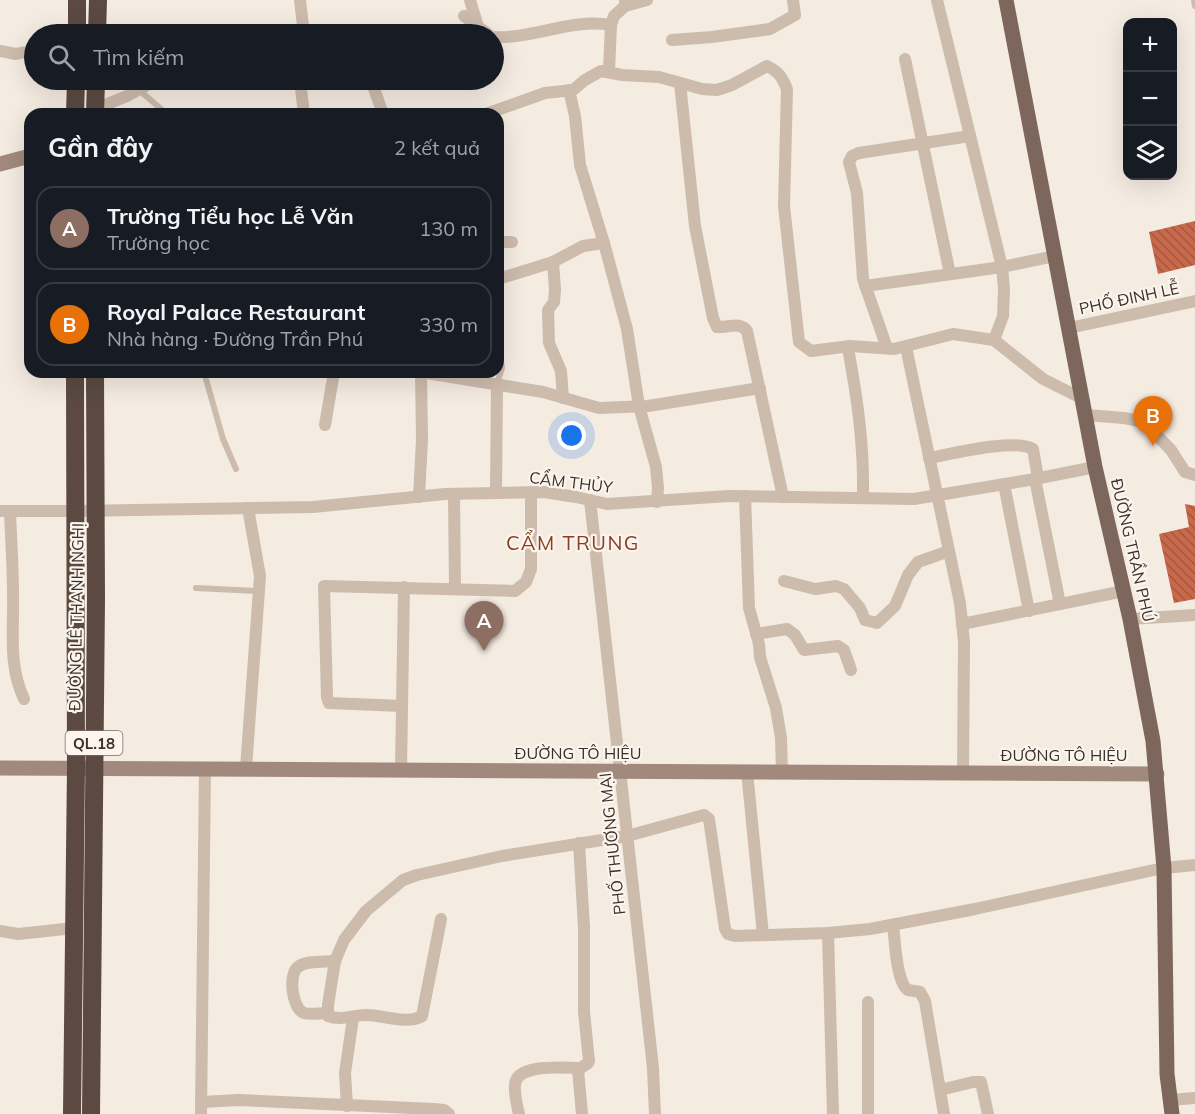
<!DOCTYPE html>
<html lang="vi">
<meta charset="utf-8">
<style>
:root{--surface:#171b24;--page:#242831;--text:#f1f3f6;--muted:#9ea1a6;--line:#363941;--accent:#ea580c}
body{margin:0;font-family:Mulish,sans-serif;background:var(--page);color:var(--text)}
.controls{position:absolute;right:18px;top:18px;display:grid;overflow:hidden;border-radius:12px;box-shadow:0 6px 24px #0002}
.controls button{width:54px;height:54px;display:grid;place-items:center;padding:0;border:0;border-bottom:2px solid var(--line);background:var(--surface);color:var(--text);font:30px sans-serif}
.you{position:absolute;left:572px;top:436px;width:21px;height:21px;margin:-15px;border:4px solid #fff;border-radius:50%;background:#1a73e8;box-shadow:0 0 0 9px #1a73e833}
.badge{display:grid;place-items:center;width:39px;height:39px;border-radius:50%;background:var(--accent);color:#fff;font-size:20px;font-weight:700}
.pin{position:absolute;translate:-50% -50px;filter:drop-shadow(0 2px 3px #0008)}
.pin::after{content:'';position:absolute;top:32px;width:21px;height:18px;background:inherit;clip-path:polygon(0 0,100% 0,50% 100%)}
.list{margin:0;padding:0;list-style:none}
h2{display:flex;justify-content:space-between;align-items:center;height:78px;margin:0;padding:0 24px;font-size:26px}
h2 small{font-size:20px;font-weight:400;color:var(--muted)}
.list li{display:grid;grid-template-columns:39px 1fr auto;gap:18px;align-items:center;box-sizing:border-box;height:84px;margin:0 12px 12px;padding:0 12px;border:2px solid var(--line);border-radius:18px}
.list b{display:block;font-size:22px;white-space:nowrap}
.list p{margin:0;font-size:20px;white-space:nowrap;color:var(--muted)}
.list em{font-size:20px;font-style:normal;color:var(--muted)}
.icon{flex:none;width:33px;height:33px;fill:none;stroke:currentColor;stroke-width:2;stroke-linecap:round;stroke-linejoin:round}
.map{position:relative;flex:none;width:1195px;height:1114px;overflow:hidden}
.search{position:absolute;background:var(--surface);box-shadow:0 6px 24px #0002;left:24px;top:24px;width:480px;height:66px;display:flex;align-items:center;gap:15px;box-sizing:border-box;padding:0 21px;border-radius:33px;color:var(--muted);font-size:22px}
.panel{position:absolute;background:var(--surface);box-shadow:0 6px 24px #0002;left:24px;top:108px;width:480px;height:270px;border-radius:18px}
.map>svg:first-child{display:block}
.building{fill:url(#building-back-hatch)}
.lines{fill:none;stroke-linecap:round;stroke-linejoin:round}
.lane{stroke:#cdbbac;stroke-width:6}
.street{stroke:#cdbbac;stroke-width:12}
.secondary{stroke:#a18a7d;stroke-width:15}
.primary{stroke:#7d675c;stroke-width:15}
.highway{stroke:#5c4a42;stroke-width:18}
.labels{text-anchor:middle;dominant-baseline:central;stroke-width:4.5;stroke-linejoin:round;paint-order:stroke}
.shield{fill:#fbf5ee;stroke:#756b66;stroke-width:1.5}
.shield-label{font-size:15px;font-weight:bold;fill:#3b302b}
.street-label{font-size:16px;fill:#3b302b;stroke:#fbf5ee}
.quarter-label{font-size:20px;letter-spacing:1.5px;fill:#8c3b22;stroke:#fbf5ee}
</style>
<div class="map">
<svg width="1195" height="1114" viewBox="0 0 1195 1114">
<defs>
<pattern id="building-back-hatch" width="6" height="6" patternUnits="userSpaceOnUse" patternTransform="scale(1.5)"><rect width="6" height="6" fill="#c8694b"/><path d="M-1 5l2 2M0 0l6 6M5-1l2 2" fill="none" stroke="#a4573f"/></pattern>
</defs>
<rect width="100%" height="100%" fill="#f4ebe1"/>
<!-- building -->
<g class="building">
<path d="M1195 221V265L1158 274 1149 232Z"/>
<path d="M1185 504 1195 506V599L1174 603 1159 534 1189 527Z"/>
</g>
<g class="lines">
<!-- lane -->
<g class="lane">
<path d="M1194 0 1195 6"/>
<path d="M139 90 167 114"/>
<path d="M204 372 223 439 236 469"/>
<path d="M497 384 502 368 498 339"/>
<path d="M196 588 258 591"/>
</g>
<!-- street -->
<g class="street">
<path d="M300 0 304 34"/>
<path d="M470 0 478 27"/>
<path d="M937 0 1002 267 1004 289 1003 316 994 340"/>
<path d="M625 6 647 0"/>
<path d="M464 16 488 34"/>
<path d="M494 37C533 39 572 18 611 25"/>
<path d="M672 40 712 37 770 29 795 15 793 0"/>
<path d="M0 51 16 54 34 50"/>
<path d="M905 59 950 274"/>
<path d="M609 71 611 25 614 16 625 6V0"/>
<path d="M248 80H249"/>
<path d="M300 80 304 114"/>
<path d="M371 80 383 114"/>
<path d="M680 83 695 226 713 318 717 327C728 328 740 321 747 331L783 497"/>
<path d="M569 90 575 116 580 165 604 243 627 329 639 406 656 467 658 488 657 502"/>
<path d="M95 109 127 96 156 80"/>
<path d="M486 114 545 93 573 90 585 80 601 71 622 75 659 77 702 89 717 90 732 85 767 66C779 72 782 77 787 89L784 206 799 342 811 351 850 346 894 349 953 334 994 340 1043 379 1083 399"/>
<path d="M498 242H512"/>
<path d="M553 262 555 290 554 302 548 310 549 343 561 371 563 398"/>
<path d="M498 279 553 262 583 246 604 243"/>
<path d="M865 286 1002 267 1055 256"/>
<path d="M1069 328 1195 301"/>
<path d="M906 347 960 603 964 642 963 773"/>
<path d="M848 348C857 397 864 444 863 494L861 498"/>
<path d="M887 348 863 279 857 193 849 162 852 156 859 153 970 136"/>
<path d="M420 372 543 392 599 408 648 406 760 388"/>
<path d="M1086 415 1124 418 1144 422 1171 450 1185 472 1195 475"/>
<path d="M325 425 334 372"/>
<path d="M929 458C951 454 1015 438 1033 449L1038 478"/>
<path d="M1035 479 1060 604"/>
<path d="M1004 484 1029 611"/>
<path d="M496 493 497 384"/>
<path d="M454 494 455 588"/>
<path d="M745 496 749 608 759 644 760 657 776 708 781 738 782 772"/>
<path d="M419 497 422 440 421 372"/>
<path d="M590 500 653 1068 655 1114"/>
<path d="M0 511H76L313 507 445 494 544 492 576 497 607 504 729 496 914 499 1035 479 1095 467"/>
<path d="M10 511C11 539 13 567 13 594 14 631 8 665 24 699"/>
<path d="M784 581 815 589 836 586 844 589 860 608 865 620 877 623 895 606 908 575 918 562 949 551"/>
<path d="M1130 619 1195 615"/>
<path d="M962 624 1124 591"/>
<path d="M756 634 787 629 795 635 804 650 838 646 844 650 851 670"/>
<path d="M402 706 329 703 327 697 324 586 515 591 526 582 531 569V492"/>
<path d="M246 768 260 576 248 508"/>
<path d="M401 769 404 587"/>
<path d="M747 771 763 935"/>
<path d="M579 843 584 927V1012L589 1061 588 1063 578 1070 582 1114"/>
<path d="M1164 868 1195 865"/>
<path d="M441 919 422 1016C407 1025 383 1015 366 1015 352 1015 342 1021 328 1016V1005L335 961 344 940 366 911 403 880 417 875 502 856 627 836 704 815 709 819 725 929 728 934 735 936 828 933 870 929 975 909 1163 868"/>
<path d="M893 925C895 940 896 982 908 990L920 992 925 1001 944 1114"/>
<path d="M0 931 18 934 74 928"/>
<path d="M828 933 833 1114"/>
<path d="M868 1002V1114"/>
<path d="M327 1013C320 1013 310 1015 304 1013 292 1009 288 974 298 967 306 960 325 962 335 961"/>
<path d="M940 1090 973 1082H981L988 1114"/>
<path d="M1170 1100 1195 1098"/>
<path d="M201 1102 238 1100 434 1109 444 1110 449 1114"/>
<path d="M347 1106 345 1073 353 1018"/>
<path d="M201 1114 205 768"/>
<path d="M519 1114C517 1105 514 1094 515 1085 516 1063 564 1068 579 1068"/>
</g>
<!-- secondary -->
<g class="secondary">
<path d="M0 164 30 156"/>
<path d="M0 768 1157 774"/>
</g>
<!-- primary -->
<path class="primary" d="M1006 0 1095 467 1130 619 1153 741 1164 868 1167 1074 1172 1114"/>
<!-- highway -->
<g class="highway">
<path d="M77 34V0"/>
<path d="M97 34 98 0"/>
<path d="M75 114 76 80"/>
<path d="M95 114 96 80"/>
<path d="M72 1114 76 768 75 372"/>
<path d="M91 1114 96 599 95 372"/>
</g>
</g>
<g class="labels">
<!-- shield labels -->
<rect class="shield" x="65.5" y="731" width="57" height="24" rx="4.5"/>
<g class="shield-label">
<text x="94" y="743">QL.18</text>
</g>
<!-- street labels -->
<g class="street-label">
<text transform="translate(1129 298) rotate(-12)">PHỐ ĐINH LỄ</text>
<text transform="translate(571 482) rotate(7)">CẨM THỦY</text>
<text transform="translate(1133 550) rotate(77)">ĐƯỜNG TRẦN PHÚ</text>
<text transform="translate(76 617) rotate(-89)">ĐƯỜNG LÊ THANH NGHỊ</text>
<text x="578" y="753">ĐƯỜNG TÔ HIỆU</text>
<text x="1064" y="755">ĐƯỜNG TÔ HIỆU</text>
<text transform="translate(612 844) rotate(-96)">PHỐ THƯƠNG MẠI</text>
</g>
<!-- quarter labels -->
<g class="quarter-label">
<text x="573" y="542">CẨM TRUNG</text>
</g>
</g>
</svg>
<div class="controls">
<button>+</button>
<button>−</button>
<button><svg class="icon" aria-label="layers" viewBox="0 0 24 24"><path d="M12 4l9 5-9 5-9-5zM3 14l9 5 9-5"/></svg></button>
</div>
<div class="you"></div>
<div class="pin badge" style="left:484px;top:651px;background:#8d6e63">A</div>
<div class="pin badge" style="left:1153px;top:446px;background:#e8710a">B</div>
<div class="search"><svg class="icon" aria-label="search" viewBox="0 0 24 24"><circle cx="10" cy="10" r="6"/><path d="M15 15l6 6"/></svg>Tìm kiếm</div>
<section class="panel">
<h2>Gần đây<small>2 kết quả</small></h2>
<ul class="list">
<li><span class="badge" style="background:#8d6e63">A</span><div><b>Trường Tiểu học Lễ Văn</b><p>Trường học</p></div><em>130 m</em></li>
<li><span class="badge" style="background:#e8710a">B</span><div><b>Royal Palace Restaurant</b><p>Nhà hàng · Đường Trần Phú</p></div><em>330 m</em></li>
</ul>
</section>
</div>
